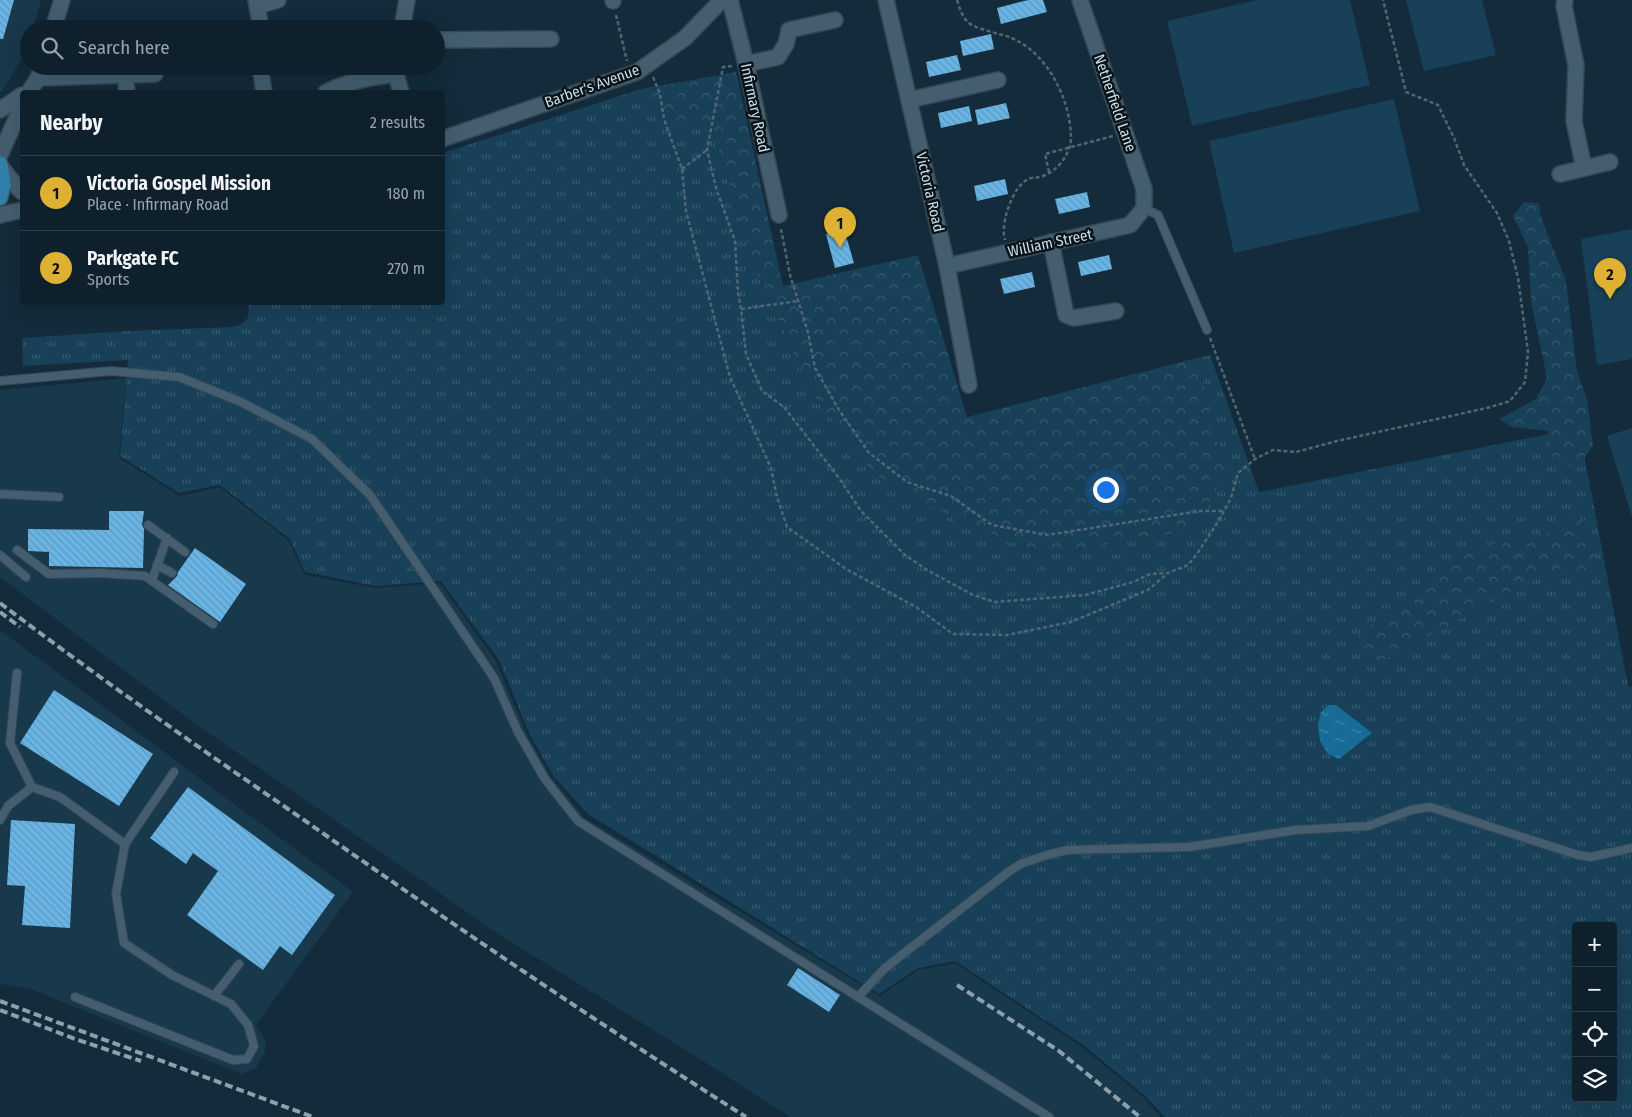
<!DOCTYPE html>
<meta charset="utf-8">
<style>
:root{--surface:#0e202c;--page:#172834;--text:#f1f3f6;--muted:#9ba3a9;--line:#2e3e48;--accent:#deb133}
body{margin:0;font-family:"Fira Sans Condensed",sans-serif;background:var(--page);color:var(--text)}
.controls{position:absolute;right:15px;bottom:15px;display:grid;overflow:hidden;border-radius:5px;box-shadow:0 5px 20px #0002}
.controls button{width:45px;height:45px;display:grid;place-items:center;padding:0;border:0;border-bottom:1px solid var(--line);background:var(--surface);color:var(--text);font:25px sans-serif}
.you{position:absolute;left:1105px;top:489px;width:18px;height:18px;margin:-12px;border:4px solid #fff;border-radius:50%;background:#1a73e8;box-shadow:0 0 0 8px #1a73e833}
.badge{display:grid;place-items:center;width:32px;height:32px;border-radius:50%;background:var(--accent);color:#111;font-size:16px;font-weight:700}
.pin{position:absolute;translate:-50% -41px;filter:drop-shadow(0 1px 2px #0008)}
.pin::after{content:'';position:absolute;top:26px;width:18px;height:15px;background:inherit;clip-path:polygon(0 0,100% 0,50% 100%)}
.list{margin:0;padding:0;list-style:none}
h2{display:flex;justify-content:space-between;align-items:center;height:65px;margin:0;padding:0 20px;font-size:21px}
h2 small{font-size:16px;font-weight:400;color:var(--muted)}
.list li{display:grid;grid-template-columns:32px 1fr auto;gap:15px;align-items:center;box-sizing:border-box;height:75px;padding:0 20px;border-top:1px solid var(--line)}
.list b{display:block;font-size:19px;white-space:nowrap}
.list p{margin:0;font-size:16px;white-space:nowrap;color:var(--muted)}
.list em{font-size:16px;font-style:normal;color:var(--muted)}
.icon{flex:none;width:28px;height:28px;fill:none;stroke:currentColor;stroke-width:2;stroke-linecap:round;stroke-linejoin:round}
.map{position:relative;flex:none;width:1632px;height:1117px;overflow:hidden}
.search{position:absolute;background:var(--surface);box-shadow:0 5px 20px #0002;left:20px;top:20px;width:425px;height:55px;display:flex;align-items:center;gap:12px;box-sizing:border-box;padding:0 18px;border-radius:28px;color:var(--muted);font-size:19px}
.panel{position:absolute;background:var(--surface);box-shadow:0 5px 20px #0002;left:20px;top:90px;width:425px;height:215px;border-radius:5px}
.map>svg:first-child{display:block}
.built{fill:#18384b}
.grass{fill:url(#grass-tufts);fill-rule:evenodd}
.forest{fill:url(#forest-crowns)}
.garden{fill:#184058}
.water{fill:url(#water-ripples)}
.building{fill:url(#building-back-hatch)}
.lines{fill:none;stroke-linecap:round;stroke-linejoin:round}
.lane-casing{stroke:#364754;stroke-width:10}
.street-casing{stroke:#364754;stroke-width:18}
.primary-casing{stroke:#364754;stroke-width:18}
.path{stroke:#516674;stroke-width:2.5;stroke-dasharray:4 2.5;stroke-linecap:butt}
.lane{stroke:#445e6f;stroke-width:8}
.street{stroke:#445e6f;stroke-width:15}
.primary{stroke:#3080aa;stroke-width:15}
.rail{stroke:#8ea0ac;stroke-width:4;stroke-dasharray:8 4;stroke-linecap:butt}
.labels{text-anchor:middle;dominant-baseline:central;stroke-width:5;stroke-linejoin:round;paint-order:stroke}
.street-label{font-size:15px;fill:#cedce7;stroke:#081319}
</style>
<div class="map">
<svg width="1632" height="1117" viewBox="0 0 1632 1117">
<defs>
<pattern id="grass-tufts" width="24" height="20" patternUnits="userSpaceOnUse" patternTransform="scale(1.25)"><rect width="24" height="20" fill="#184058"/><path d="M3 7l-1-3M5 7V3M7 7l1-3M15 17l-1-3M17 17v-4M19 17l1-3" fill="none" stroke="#385b70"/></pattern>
<pattern id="forest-crowns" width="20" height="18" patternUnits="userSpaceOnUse" patternTransform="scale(1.25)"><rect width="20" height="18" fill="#184058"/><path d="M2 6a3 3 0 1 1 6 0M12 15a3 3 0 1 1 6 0" fill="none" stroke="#385b70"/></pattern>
<pattern id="water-ripples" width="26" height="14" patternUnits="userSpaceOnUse" patternTransform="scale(1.25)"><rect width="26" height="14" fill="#166b97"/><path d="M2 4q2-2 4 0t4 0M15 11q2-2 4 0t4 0" fill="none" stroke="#4286aa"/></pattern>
<pattern id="building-back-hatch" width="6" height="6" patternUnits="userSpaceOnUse" patternTransform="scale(1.25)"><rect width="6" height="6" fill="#68b4e4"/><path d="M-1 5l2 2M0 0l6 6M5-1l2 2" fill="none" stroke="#5e98bc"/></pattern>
</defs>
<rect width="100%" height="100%" fill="#132b3b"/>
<!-- built -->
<g class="built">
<path d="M0 0H41L33 29H29V42L25 54 2 91 0 92Z"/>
<path d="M126 378 119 458 180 496 220 487 289 541 305 575 375 588 440 583 496 661 528 736 552 778 585 818 880 996 918 970 955 963 1082 1047 1144 1098 1161 1117H790L695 1056 500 935 193 722 0 577V390Z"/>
<path d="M0 630 353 892 256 1025 266 1041 265 1053 256 1068 242 1074 30 989 0 984Z"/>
</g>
<!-- grass -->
<path class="grass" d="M641 89 675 120 711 124 753 264 815 397 954 519 1044 554 1193 531 1226 473 1197 358 1210 355 1259 492 1579 428 1628 686 1632 687V1117H1165L1145 1096 1083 1045 955 961 918 968 879 994 588 814 554 777 530 735 499 660 441 581 375 586 305 572 290 539 220 485 179 493 120 456 128 360 23 366 22 338 131 331 232 327C249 323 249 319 249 303L442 302 443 153ZM1576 926H1613V1098H1576Z"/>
<!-- forest -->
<g class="forest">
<path d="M736 72 783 286 918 255 967 417 1197 358 1226 473 1193 531 1044 554 954 519 873 473 815 397 753 264 711 124 675 120 641 89Z"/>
<path d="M1524 202 1539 203 1541 217 1566 281 1577 371 1587 399 1593 446 1584 458 1574 466 1554 462 1548 431 1512 427 1499 419 1536 399 1547 378 1531 301 1528 247 1513 216Z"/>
<path d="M1577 509 1597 560 1583 576 1559 569 1529 582 1371 667 1354 639 1464 552 1501 542 1552 533Z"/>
</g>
<!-- garden -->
<g class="garden">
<path d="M1257 0H1350L1370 85 1192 126 1167 21Z"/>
<path d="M1406 0H1482L1496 55 1424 71Z"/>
<path d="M1394 99 1420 211 1234 253 1209 141Z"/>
<path d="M1632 229V359L1597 365 1581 239Z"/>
<path d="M1632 428V517L1607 436Z"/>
</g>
<!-- water -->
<path class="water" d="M1329 705H1336L1372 733 1339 759 1328 754 1320 741 1318 724 1321 712Z"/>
<!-- building -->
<g class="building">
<path d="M0 0H14L3 39H0Z"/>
<path d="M1028 0H1043L1047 12 1001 24 997 8Z"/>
<path d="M991 34 994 49 963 56 960 41Z"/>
<path d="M957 55 961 70 929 77 926 62Z"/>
<path d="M1006 103 1010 118 978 125 975 110Z"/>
<path d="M969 106 972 121 941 128 938 113Z"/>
<path d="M1005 179 1008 194 977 201 974 186Z"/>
<path d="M1087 192 1090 207 1059 214 1055 199Z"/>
<path d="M844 229 854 263 835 268 826 234Z"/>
<path d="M1109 255 1112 269 1081 276 1078 262Z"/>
<path d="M1032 272 1035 287 1004 294 1000 279Z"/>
<path d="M109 511H144L142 525 144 529 143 568 49 566V552L28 551V529L109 530Z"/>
<path d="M195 548 246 584 220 622 168 585 177 576 178 572Z"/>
<path d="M54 690 153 754 119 806 20 743Z"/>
<path d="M188 787 335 895 292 955 280 946 263 970 187 915 218 871 193 853 186 864 150 838Z"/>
<path d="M11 820 75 824 70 928 22 925 25 886 7 885Z"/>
<path d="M798 968 840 995 829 1012 787 985Z"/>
</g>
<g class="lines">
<!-- lane casing -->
<g class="lane-casing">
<g id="lane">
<path d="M1144 208 1158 215 1207 330"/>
<path d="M0 381 111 371 179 377 241 402 312 439 370 495 494 678 518 732 545 779 578 821 1049 1117"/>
<path d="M0 494 59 497"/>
<path d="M148 525 185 552"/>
<path d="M17 550 49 574 101 573 145 576 213 624"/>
<path d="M0 555 26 577"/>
<path d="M157 565 172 573"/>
<path d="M152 580 167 538"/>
<path d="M17 673 10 743 32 787"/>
<path d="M0 820 8 806 32 787 60 797 125 844 116 894 124 943 172 975 231 1004 248 1025 254 1046 247 1059 233 1060 75 997"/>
<path d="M125 844 174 772"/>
<path d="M214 996 239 964"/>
<path d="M858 997 885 968 1011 870 1023 863 1047 855 1067 850 1189 847 1296 830 1368 826 1411 810 1430 807 1578 855 1591 857 1632 848"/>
</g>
</g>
<!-- street casing -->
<g class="street-casing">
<g id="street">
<path d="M256 0 261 29"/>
<path d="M613 0V1"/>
<path d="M730 0 746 64 779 215"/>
<path d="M886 0 947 266 969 385"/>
<path d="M1565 0 1564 6 1576 65 1574 121 1584 168"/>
<path d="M258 6 278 0"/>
<path d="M53 29 62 0"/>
<path d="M402 29 407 0"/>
<path d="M436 40 551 39"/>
<path d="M746 64 778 57 786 44 789 30 835 20"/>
<path d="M260 66 264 92"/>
<path d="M397 66 396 74 401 92"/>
<path d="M125 75 127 92"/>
<path d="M38 78 155 74"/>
<path d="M29 92 38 78 42 66"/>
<path d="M326 92C350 81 370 77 396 74"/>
<path d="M909 100 998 80"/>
<path d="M0 110 22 95"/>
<path d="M442 139 637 72 685 38 722 0"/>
<path d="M0 155 22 106"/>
<path d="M1 167 17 187 22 192"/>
<path d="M1560 174 1610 162"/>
<path d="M0 215 22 210"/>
<path d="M1051 242 1066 315 1074 318 1116 311"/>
<path d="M947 266 1130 225 1144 208V189L1080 0"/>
</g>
</g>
<!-- primary casing -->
<g class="primary-casing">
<path id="primary" d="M0 164 3 185 0 198"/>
</g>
<!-- path -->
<g class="path">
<path d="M957 0C960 9 962 17 969 23 974 28 1000 34 1009 37 1046 51 1069 96 1071 135 1072 152 1059 170 1043 176 1038 178 1033 177 1028 179 1014 186 1004 215 1004 229 1003 233 1005 237 1005 240"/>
<path d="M616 15 627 61"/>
<path d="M732 66 723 67 707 150 716 188 735 241 738 292 741 309 746 354 762 391 784 407 839 478 861 511 905 555 927 570 973 595 995 602 1085 595 1133 582 1150 574 1168 573 1188 565 1197 554 1219 520 1231 498 1238 473 1255 459 1273 450 1296 452 1337 441 1487 408 1510 401 1525 382 1528 352 1518 278 1509 241 1497 213 1464 165 1454 138 1438 105 1406 92 1383 0"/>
<path d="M653 77 660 94 664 119 682 169 686 211 730 377 771 468 777 497 787 527 846 569 916 607 953 634 1007 635 1071 622 1148 590 1167 574"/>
<path d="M682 169 707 150"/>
<path d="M1049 172 1045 154 1113 136"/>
<path d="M781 229 790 275 808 332 815 368 839 410 869 453 907 482 951 496 992 525 1047 535 1200 511H1224"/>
<path d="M741 309 798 301"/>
<path d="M1210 338 1255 459"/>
</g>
<!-- lane -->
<use href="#lane" class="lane"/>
<!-- street -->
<use href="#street" class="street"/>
<!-- primary -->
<use href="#primary" class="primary"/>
<!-- rail -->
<g class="rail">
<path d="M0 603C99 678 201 749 304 820 449 922 596 1022 746 1117"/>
<path d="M0 612 20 627"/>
<path d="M957 985 1059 1051 1140 1117"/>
<path d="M0 1001 313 1117"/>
<path d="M0 1010 75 1039 141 1061"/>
</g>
</g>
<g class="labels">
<!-- street labels -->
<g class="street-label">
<text transform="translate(592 86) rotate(-20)">Barber's Avenue</text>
<text transform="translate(1115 103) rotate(71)">Netherfield Lane</text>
<text transform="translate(755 108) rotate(78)">Infirmary Road</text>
<text transform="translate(930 192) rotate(77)">Victoria Road</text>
<text transform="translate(1050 243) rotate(-12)">William Street</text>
</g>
</g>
</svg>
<div class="controls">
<button>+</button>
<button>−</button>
<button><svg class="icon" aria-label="locate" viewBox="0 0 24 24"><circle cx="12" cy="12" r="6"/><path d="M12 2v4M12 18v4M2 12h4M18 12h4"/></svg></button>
<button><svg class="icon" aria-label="layers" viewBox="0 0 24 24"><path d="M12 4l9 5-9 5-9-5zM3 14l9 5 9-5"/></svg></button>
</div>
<div class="you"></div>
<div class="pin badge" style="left:840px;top:248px">1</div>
<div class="pin badge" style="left:1610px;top:299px">2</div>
<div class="search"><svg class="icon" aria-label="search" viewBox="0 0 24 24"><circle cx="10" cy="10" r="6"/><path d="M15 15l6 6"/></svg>Search here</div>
<section class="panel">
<h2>Nearby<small>2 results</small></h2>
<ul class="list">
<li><span class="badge">1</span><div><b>Victoria Gospel Mission</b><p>Place · Infirmary Road</p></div><em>180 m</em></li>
<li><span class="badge">2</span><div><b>Parkgate FC</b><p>Sports</p></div><em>270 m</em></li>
</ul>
</section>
</div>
